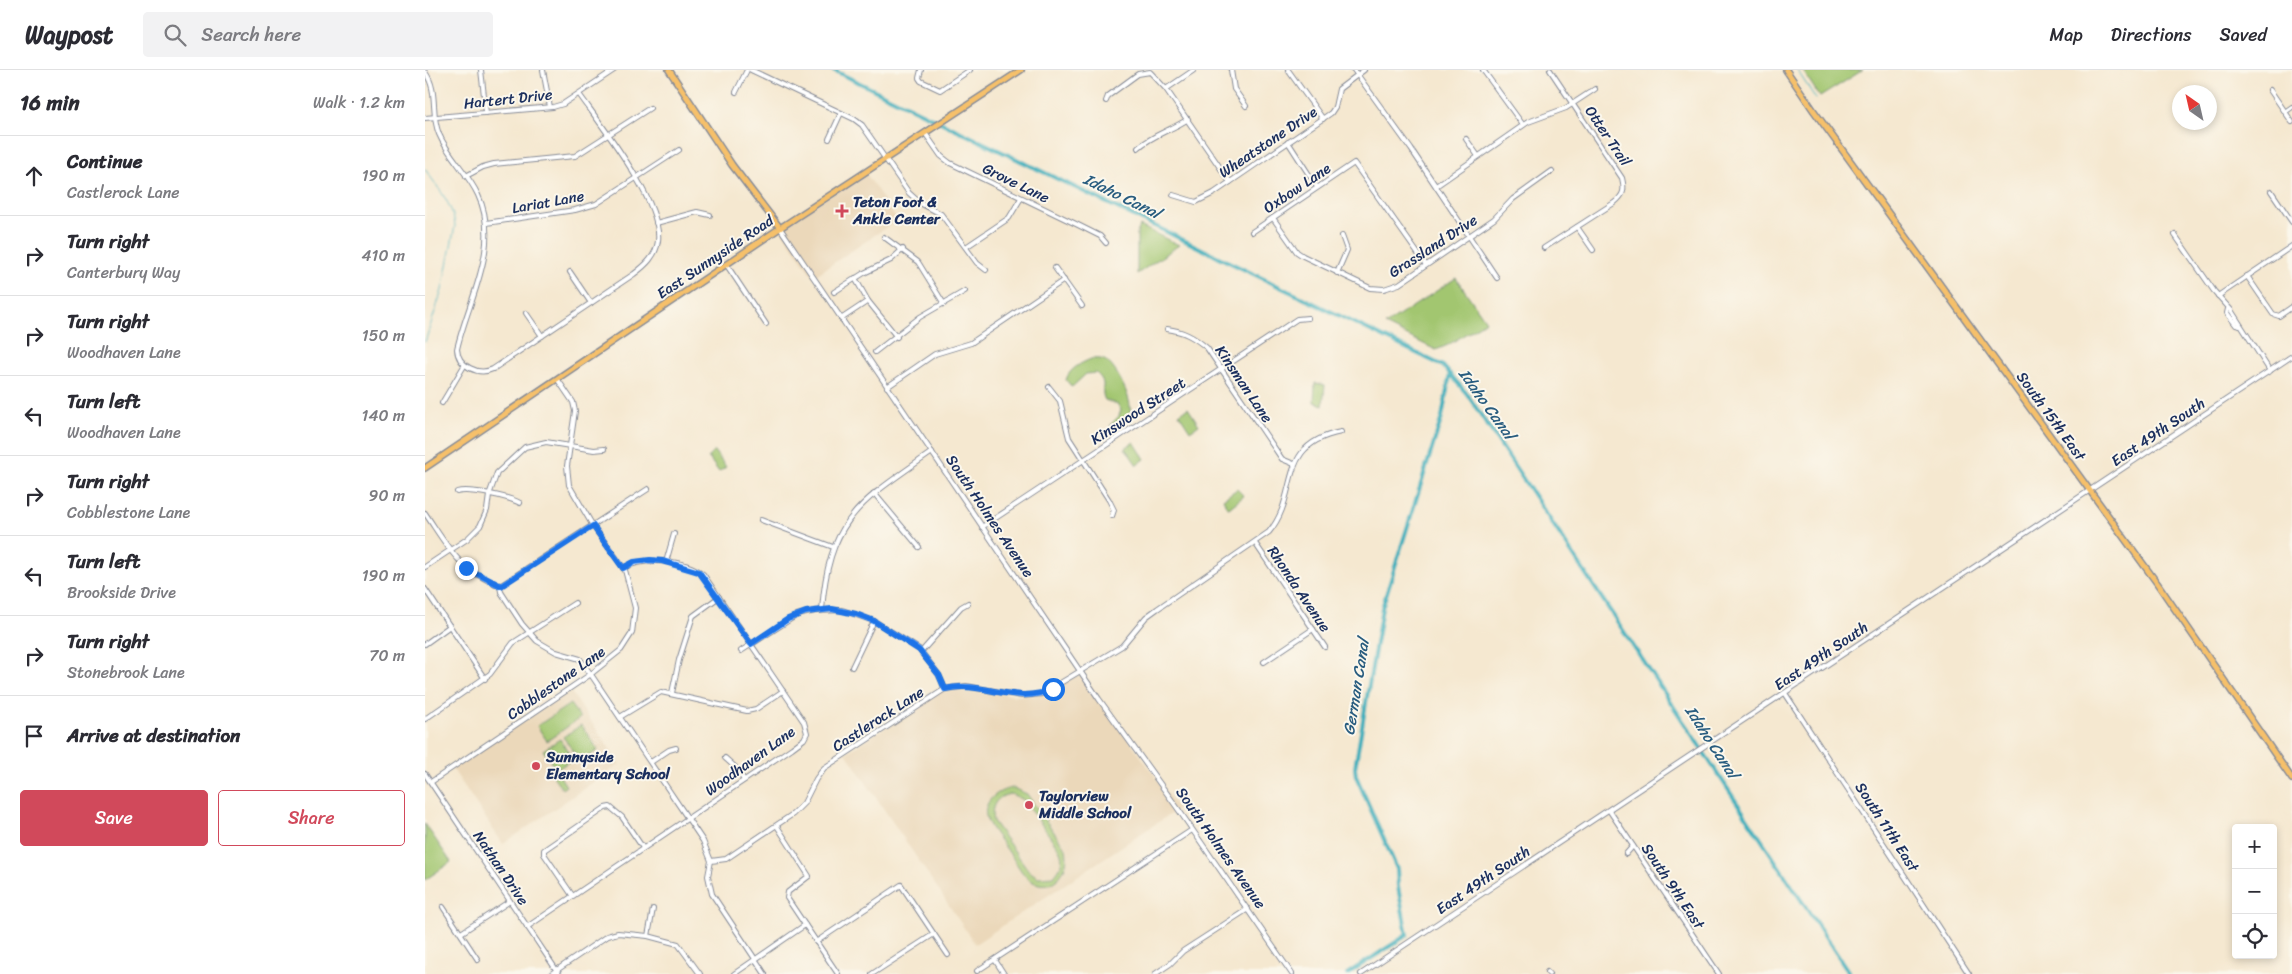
<!DOCTYPE html>
<meta charset="utf-8">
<style>
:root{--surface:#fff;--page:#f2f2f3;--text:#2b2b33;--muted:#7c7c81;--line:#e1e1e2;--accent:#d1495b}
body{margin:0;font-family:Sriracha,sans-serif;background:var(--page);color:var(--text)}
.controls{position:absolute;right:15px;bottom:15px;display:grid;overflow:hidden;border-radius:5px;box-shadow:0 2px 8px #0003}
.controls button{width:45px;height:45px;display:grid;place-items:center;padding:0;border:0;border-bottom:1px solid var(--line);background:var(--surface);color:var(--text);font:25px sans-serif}
.compass{position:absolute;left:1747px;top:15px;width:45px;height:45px;border-radius:50%;background:var(--surface);box-shadow:0 2px 8px #0003;rotate:326deg}
.stop{position:absolute;width:15px;height:15px;margin:-11px;border:4px solid #1a73e8;border-radius:50%;background:#fff}
.stop.end{background:#1a73e8;border-color:#fff;box-shadow:0 1px 5px #0008}
.list{margin:0;padding:0;list-style:none}
h2{display:flex;justify-content:space-between;align-items:center;height:65px;margin:0;padding:0 20px;font-size:21px}
h2 small{font-size:16px;font-weight:400;color:var(--muted)}
.list li{display:grid;grid-template-columns:32px 1fr auto;gap:15px;align-items:center;box-sizing:border-box;height:80px;padding:0 20px;border-top:1px solid var(--line)}
.list b{display:block;font-size:19px;white-space:nowrap}
.list p{margin:0;font-size:16px;white-space:nowrap;color:var(--muted)}
.list em{font-size:16px;font-style:normal;color:var(--muted)}
.actions{display:flex;gap:10px;padding:15px 20px}
.actions a{flex:1;padding:11px 0;border:1px solid var(--accent);border-radius:5px;text-align:center;font-size:18px;color:var(--accent)}
.actions .main{background:var(--accent);color:#fff}
.icon{flex:none;width:28px;height:28px;fill:none;stroke:currentColor;stroke-width:2;stroke-linecap:round;stroke-linejoin:round}
.map{position:relative;flex:none;width:1867px;height:904px;overflow:hidden}
header{display:flex;align-items:center;gap:30px;box-sizing:border-box;height:70px;padding:0 25px;background:var(--surface);border-bottom:1px solid var(--line)}
header strong{font-size:24px}
nav{display:flex;gap:28px;margin-inline-start:auto;font-size:18px}
.search{width:350px;height:45px;background:var(--page);display:flex;align-items:center;gap:12px;box-sizing:border-box;padding:0 18px;border-radius:5px;color:var(--muted);font-size:19px}
main{display:flex}
aside{flex:1;background:var(--surface)}
.map>svg:first-child{display:block}
.built{fill:#ebd8ba}
.green{fill:#a2c66f;stroke:#5e7a66;fill-rule:evenodd}
.lines{fill:none;stroke-linecap:round;stroke-linejoin:round}
.stream{stroke:#40afbc;stroke-width:1}
.canal{stroke:#40afbc;stroke-width:4}
.minor-casing{stroke:#888c97;stroke-width:6}
.major-casing{stroke:#888c97;stroke-width:8}
.minor{stroke:#fff;stroke-width:4}
.major{stroke:#f6c06b;stroke-width:5}
.route{stroke:#1a73e8;stroke-width:6}
.poi-dot{fill:#d1495b;stroke:#fbf7ec;stroke-width:2}
.labels{text-anchor:middle;dominant-baseline:central;stroke-width:4;stroke-linejoin:round;paint-order:stroke}
.street-label{font-size:15px;fill:#1b2f5e;stroke:#fbf7ec}
.poi-label{font-size:15px;font-weight:bold;fill:#1b2f5e;stroke:#fbf7ec;text-anchor:start}
.water-label{font-size:16px;font-style:italic;fill:#285c7f;stroke:#fbf7ec}
</style>
<header>
<strong>Waypost</strong>
<div class="search"><svg class="icon" aria-label="search" viewBox="0 0 24 24"><circle cx="10" cy="10" r="6"/><path d="M15 15l6 6"/></svg>Search here</div>
<nav><a>Map</a><a>Directions</a><a>Saved</a></nav>
</header>
<main>
<aside>
<h2>16 min<small>Walk · 1.2 km</small></h2>
<ul class="list">
<li><svg class="icon" aria-label="ahead" viewBox="0 0 24 24"><path d="M12 20V5M6 11l6-6 6 6"/></svg><div><b>Continue</b><p>Castlerock Lane</p></div><em>190 m</em></li>
<li><svg class="icon" aria-label="right" viewBox="0 0 24 24"><path d="M7 20v-9h11M14 6l5 5-5 5"/></svg><div><b>Turn right</b><p>Canterbury Way</p></div><em>410 m</em></li>
<li><svg class="icon" aria-label="right" viewBox="0 0 24 24"><path d="M7 20v-9h11M14 6l5 5-5 5"/></svg><div><b>Turn right</b><p>Woodhaven Lane</p></div><em>150 m</em></li>
<li><svg class="icon" aria-label="left" viewBox="0 0 24 24"><path d="M17 20v-9H6M10 6l-5 5 5 5"/></svg><div><b>Turn left</b><p>Woodhaven Lane</p></div><em>140 m</em></li>
<li><svg class="icon" aria-label="right" viewBox="0 0 24 24"><path d="M7 20v-9h11M14 6l5 5-5 5"/></svg><div><b>Turn right</b><p>Cobblestone Lane</p></div><em>90 m</em></li>
<li><svg class="icon" aria-label="left" viewBox="0 0 24 24"><path d="M17 20v-9H6M10 6l-5 5 5 5"/></svg><div><b>Turn left</b><p>Brookside Drive</p></div><em>190 m</em></li>
<li><svg class="icon" aria-label="right" viewBox="0 0 24 24"><path d="M7 20v-9h11M14 6l5 5-5 5"/></svg><div><b>Turn right</b><p>Stonebrook Lane</p></div><em>70 m</em></li>
<li><svg class="icon" aria-label="arrive" viewBox="0 0 24 24"><path d="M6 21V4h12l-3 4 3 4H6"/></svg><div><b>Arrive at destination</b></div></li>
</ul>
<div class="actions"><a class="main">Save</a><a>Share</a></div>
</aside>
<div class="map">
<svg width="1867" height="904" viewBox="0 0 1867 904">
<rect width="100%" height="100%" fill="#fbf7ec"/>
<filter id="ink" filterUnits="userSpaceOnUse"><feTurbulence type="fractalNoise" baseFrequency=".02" numOctaves="2"/><feDisplacementMap in="SourceGraphic" scale="10" xChannelSelector="R" yChannelSelector="G"/><feConvolveMatrix kernelMatrix="1 2 1 2 8 2 1 2 1" color-interpolation-filters="sRGB"/></filter>
<filter id="wash" filterUnits="userSpaceOnUse"><feTurbulence type="fractalNoise" baseFrequency=".0096" numOctaves="4" result="noise"/><feDisplacementMap in="SourceGraphic" scale="20" xChannelSelector="R" yChannelSelector="G"/><feGaussianBlur stdDeviation="1.12" result="paint"/><feColorMatrix in="noise" values="0 0 0 0 0 0 0 0 0 0 0 0 0 0 0 0 0 1.4 0 .05"/><feComposite in="paint" operator="in"/></filter>
<g filter="url(#wash)">
<rect width="100%" height="100%" fill="#f5e8d0"/>
<!-- built -->
<g class="built">
<path d="M440 102 472 150 388 207 355 158Z"/>
<path d="M656 602 753 739 550 874 421 683 520 619 541 616 589 626 617 624Z"/>
<path d="M144 619 195 694 78 774 27 698Z"/>
</g>
<!-- green -->
<g class="green">
<path d="M1380 0H1438L1395 27 1378 1Z"/>
<path d="M715 156 754 175 712 204V163Z"/>
<path d="M1031 208 1061 251 1023 275 1011 280 960 255Z"/>
<path d="M666 289C671 289 677 288 681 291 692 298 708 331 705 343L697 353 686 357V354L694 346 696 340 693 335 680 330C674 319 684 314 671 303L661 304 647 317 641 310C644 299 656 293 666 289Z"/>
<path d="M890 313 900 315 898 335 889 332Z"/>
<path d="M763 338 774 355 765 361 754 344Z"/>
<path d="M709 372 720 389 712 395 700 378Z"/>
<path d="M289 381 301 397 294 402 283 387Z"/>
<path d="M812 419 819 426 804 438 802 437 798 429Z"/>
<path d="M145 634 155 648 122 671 112 656Z"/>
<path d="M156 655 173 680 156 692 138 667Z"/>
<path d="M135 669 148 689 131 700 141 716 137 719 126 703 131 700 118 680Z"/>
<path d="M588 718 602 724 641 779C646 799 629 824 606 811 597 805 591 792 585 784 578 773 568 763 563 752 554 734 571 720 588 718ZM586 724 599 730 634 779C639 789 637 798 628 806L613 807 604 801 568 751C565 737 571 726 586 724Z"/>
<path d="M0 754 26 792 0 810Z"/>
</g>
<g class="lines">
<!-- stream -->
<g class="stream">
<path d="M1372 0 1391 29"/>
<path d="M0 99C12 117 28 134 30 156L17 220 0 272"/>
</g>
<!-- canal -->
<g class="canal">
<path d="M408 0 1018 296 1042 324 1425 904"/>
<path d="M922 904 982 865 973 817 972 799 931 706 930 698 957 538 1017 347 1025 304"/>
</g>
</g>
</g>
<g filter="url(#ink)">
<g class="lines">
<!-- minor casing -->
<g class="minor-casing">
<g id="minor">
<path d="M56 0 61 43"/>
<path d="M118 0 125 37"/>
<path d="M326 0 429 49 437 55 484 123 495 133 516 144 552 193 561 200"/>
<path d="M496 0 494 8 496 11 515 20 545 0"/>
<path d="M806 0 809 19 821 36"/>
<path d="M863 0 898 49"/>
<path d="M929 0 986 79 1072 208"/>
<path d="M1058 0 1098 55"/>
<path d="M0 2C14 22 5 43 14 64 23 86 43 103 53 125 77 176 43 230 32 279 33 296 53 306 68 299L209 204C221 195 231 186 233 171 238 133 176 55 154 24"/>
<path d="M741 19 769 0"/>
<path d="M1845 20 1867 52"/>
<path d="M311 22 322 0"/>
<path d="M681 31 683 26 713 4 725 2 741 19 805 112"/>
<path d="M1860 42 1867 37"/>
<path d="M0 48 128 37 138 34 189 0"/>
<path d="M500 63 516 86 525 93 653 155 675 166 681 173"/>
<path d="M404 69 416 43"/>
<path d="M1041 69 1053 86"/>
<path d="M863 72 892 117"/>
<path d="M713 78C727 65 747 60 763 49"/>
<path d="M41 106 58 97 69 94 150 86 225 38"/>
<path d="M1011 116 1103 52 1141 38 1170 19"/>
<path d="M1846 121 1867 152"/>
<path d="M748 125 771 132 789 123 906 43 910 37 914 19 939 0"/>
<path d="M848 148 872 182 878 186 945 218 959 219 974 214 1069 149 1088 129 1127 101"/>
<path d="M61 153 150 140 171 134 254 80"/>
<path d="M231 153 272 142 285 145"/>
<path d="M1152 157 1168 180"/>
<path d="M355 158 674 629 751 736 867 904"/>
<path d="M827 162 929 93 1001 195"/>
<path d="M1750 165 1789 221 1806 240 1845 301"/>
<path d="M459 167 493 192 519 234"/>
<path d="M541 177 584 148 596 128"/>
<path d="M1119 178 1189 133C1199 125 1200 120 1197 108L1125 0"/>
<path d="M301 194 341 254"/>
<path d="M630 198 657 236"/>
<path d="M145 202 166 233"/>
<path d="M912 203 922 180 917 166"/>
<path d="M1822 206 1848 244 1854 246 1867 237"/>
<path d="M430 208 443 231 472 267"/>
<path d="M409 222 439 203 466 190 478 179"/>
<path d="M1793 226 1867 176"/>
<path d="M1803 239 1802 243 1811 255 1815 256"/>
<path d="M101 243 117 266"/>
<path d="M416 249 443 231"/>
<path d="M742 259C758 261 769 267 782 278L857 389 869 394"/>
<path d="M450 282 495 247 540 221"/>
<path d="M462 317 510 284 546 273 639 210"/>
<path d="M624 317 635 331 644 368 684 430 689 440 687 446"/>
<path d="M17 333 39 296"/>
<path d="M32 422C43 418 85 427 95 433"/>
<path d="M449 423 494 477"/>
<path d="M0 443C25 480 32 498 75 516"/>
<path d="M336 450 408 477"/>
<path d="M557 457 872 249 883 248"/>
<path d="M830 473 900 577"/>
<path d="M241 492 249 464"/>
<path d="M0 497 42 469 55 456 62 440 64 425 72 403 100 377 121 372 169 380 179 379"/>
<path d="M75 516 76 522 97 554 112 571 131 582 155 589 169 609 278 771 286 791 283 806 287 824 340 904"/>
<path d="M75 516 223 419"/>
<path d="M0 519 60 609"/>
<path d="M397 540C404 447 436 432 507 382"/>
<path d="M0 574 25 556"/>
<path d="M316 581 372 545 390 541 417 540 449 551 494 579 514 605 520 619"/>
<path d="M497 581 536 537 543 533"/>
<path d="M839 592 888 559"/>
<path d="M427 597 449 551"/>
<path d="M247 623 254 590 268 546 294 527"/>
<path d="M1360 623 1544 904"/>
<path d="M195 647 236 622 322 641 331 639 358 621"/>
<path d="M0 649 65 604 88 573 150 533"/>
<path d="M300 688 310 697 319 710"/>
<path d="M226 692 244 680 251 678"/>
<path d="M0 704 134 904"/>
<path d="M6 712 166 604 196 580 207 563 210 538 200 500 168 456 144 415 142 396 150 341 148 332 133 310"/>
<path d="M1184 740 1294 904"/>
<path d="M352 756 384 806 363 822 362 828 413 904"/>
<path d="M1201 784 1208 776"/>
<path d="M286 791 301 789 368 744 379 733 391 709 399 698 520 619 541 616 597 626 617 624 697 576 721 547 732 539 844 462C876 424 850 375 916 362"/>
<path d="M147 825 119 784V780L180 738 185 737 197 747 218 778"/>
<path d="M18 837 53 890"/>
<path d="M102 857 367 678 379 669 382 663 379 652 278 504C259 489 219 487 198 498"/>
<path d="M36 863 85 831"/>
<path d="M223 866 228 839"/>
<path d="M391 872 476 815 523 885"/>
<path d="M570 890 579 904"/>
<path d="M552 901 767 760"/>
<path d="M1122 902 1124 904"/>
<path d="M126 904 182 866 193 863 223 866 253 874 275 904"/>
<path d="M309 904 380 855"/>
<path d="M447 904 509 864"/>
<path d="M730 904 745 894 758 881 823 839"/>
<path d="M936 904 1867 286"/>
</g>
</g>
<!-- major casing -->
<g class="major-casing">
<g id="major">
<path d="M244 0 307 95 355 158"/>
<path d="M1361 0 1389 41 1732 513 1867 709"/>
<path d="M0 398 355 158 596 0"/>
</g>
</g>
<!-- minor -->
<use href="#minor" class="minor"/>
<!-- major -->
<use href="#major" class="major"/>
</g>
</g>
<g class="lines" filter="url(#ink)">
<!-- route -->
<path class="route" d="M41 498 76 516 168 456 198 498 209 492 225 490 237 491 274 502 326 574 363 549 381 542 407 539 431 544 449 551 494 580 514 605 520 619C558 610 589 636 628 619"/>
</g>
<!-- markers -->
<g class="poi-dot">
<path d="M414.5 133.5h5v5h5v5h-5v5h-5v-5h-5v-5h5z"/>
<circle cx="111" cy="696" r="5"/>
<circle cx="604" cy="735" r="5"/>
</g>
<g class="labels">
<!-- street labels -->
<g class="street-label">
<text transform="translate(83 29) rotate(-6)">Hartert Drive</text>
<text transform="translate(1183 66) rotate(56)">Otter Trail</text>
<text transform="translate(843 72) rotate(-34)">Wheatstone Drive</text>
<text transform="translate(591 113) rotate(26)">Grove Lane</text>
<text transform="translate(872 118) rotate(-34)">Oxbow Lane</text>
<text transform="translate(123 132) rotate(-10)">Lariat Lane</text>
<text transform="translate(1008 176) rotate(-33)">Grassland Drive</text>
<text transform="translate(290 187) rotate(-34)">East Sunnyside Road</text>
<text transform="translate(819 314) rotate(56)">Kinsman Lane</text>
<text transform="translate(713 341) rotate(-33)">Kinswood Street</text>
<text transform="translate(1626 346) rotate(54)">South 15th East</text>
<text transform="translate(1733 362) rotate(-34)">East 49th South</text>
<text transform="translate(565 446) rotate(56)">South Holmes Avenue</text>
<text transform="translate(874 519) rotate(56)">Rhonda Avenue</text>
<text transform="translate(1396 586) rotate(-34)">East 49th South</text>
<text transform="translate(131 613) rotate(-35)">Cobblestone Lane</text>
<text transform="translate(453 649) rotate(-33)">Castlerock Lane</text>
<text transform="translate(325 691) rotate(-36)">Woodhaven Lane</text>
<text transform="translate(1462 757) rotate(57)">South 11th East</text>
<text transform="translate(796 778) rotate(55)">South Holmes Avenue</text>
<text transform="translate(76 798) rotate(56)">Nathan Drive</text>
<text transform="translate(1058 810) rotate(-34)">East 49th South</text>
<text transform="translate(1248 816) rotate(56)">South 9th East</text>
</g>
<!-- poi labels -->
<g class="poi-label">
<text x="428" y="132">Teton Foot &amp;<tspan x="428" dy="17">Ankle Center</tspan></text>
<text x="121" y="687">Sunnyside<tspan x="121" dy="17">Elementary School</tspan></text>
<text x="614" y="726">Taylorview<tspan x="614" dy="17">Middle School</tspan></text>
</g>
<!-- water labels -->
<g class="water-label">
<text transform="translate(697 126) rotate(26)">Idaho Canal</text>
<text transform="translate(1062 334) rotate(54)">Idaho Canal</text>
<text transform="translate(931 617) rotate(-81)">German Canal</text>
<text transform="translate(1287 672) rotate(57)">Idaho Canal</text>
</g>
</g>
</svg>
<div class="controls">
<button>+</button>
<button>−</button>
<button><svg class="icon" aria-label="locate" viewBox="0 0 24 24"><circle cx="12" cy="12" r="6"/><path d="M12 2v4M12 18v4M2 12h4M18 12h4"/></svg></button>
</div>
<svg class="compass" viewBox="-18 -18 36 36"><path d="M0-13l5 13h-10z" fill="#e53935"/><path d="M0 13l5-13h-10z" fill="#7c7c81"/></svg>
<div class="stop" style="left:628px;top:619px"></div>
<div class="stop end" style="left:41px;top:498px"></div>
</div>
</main>
